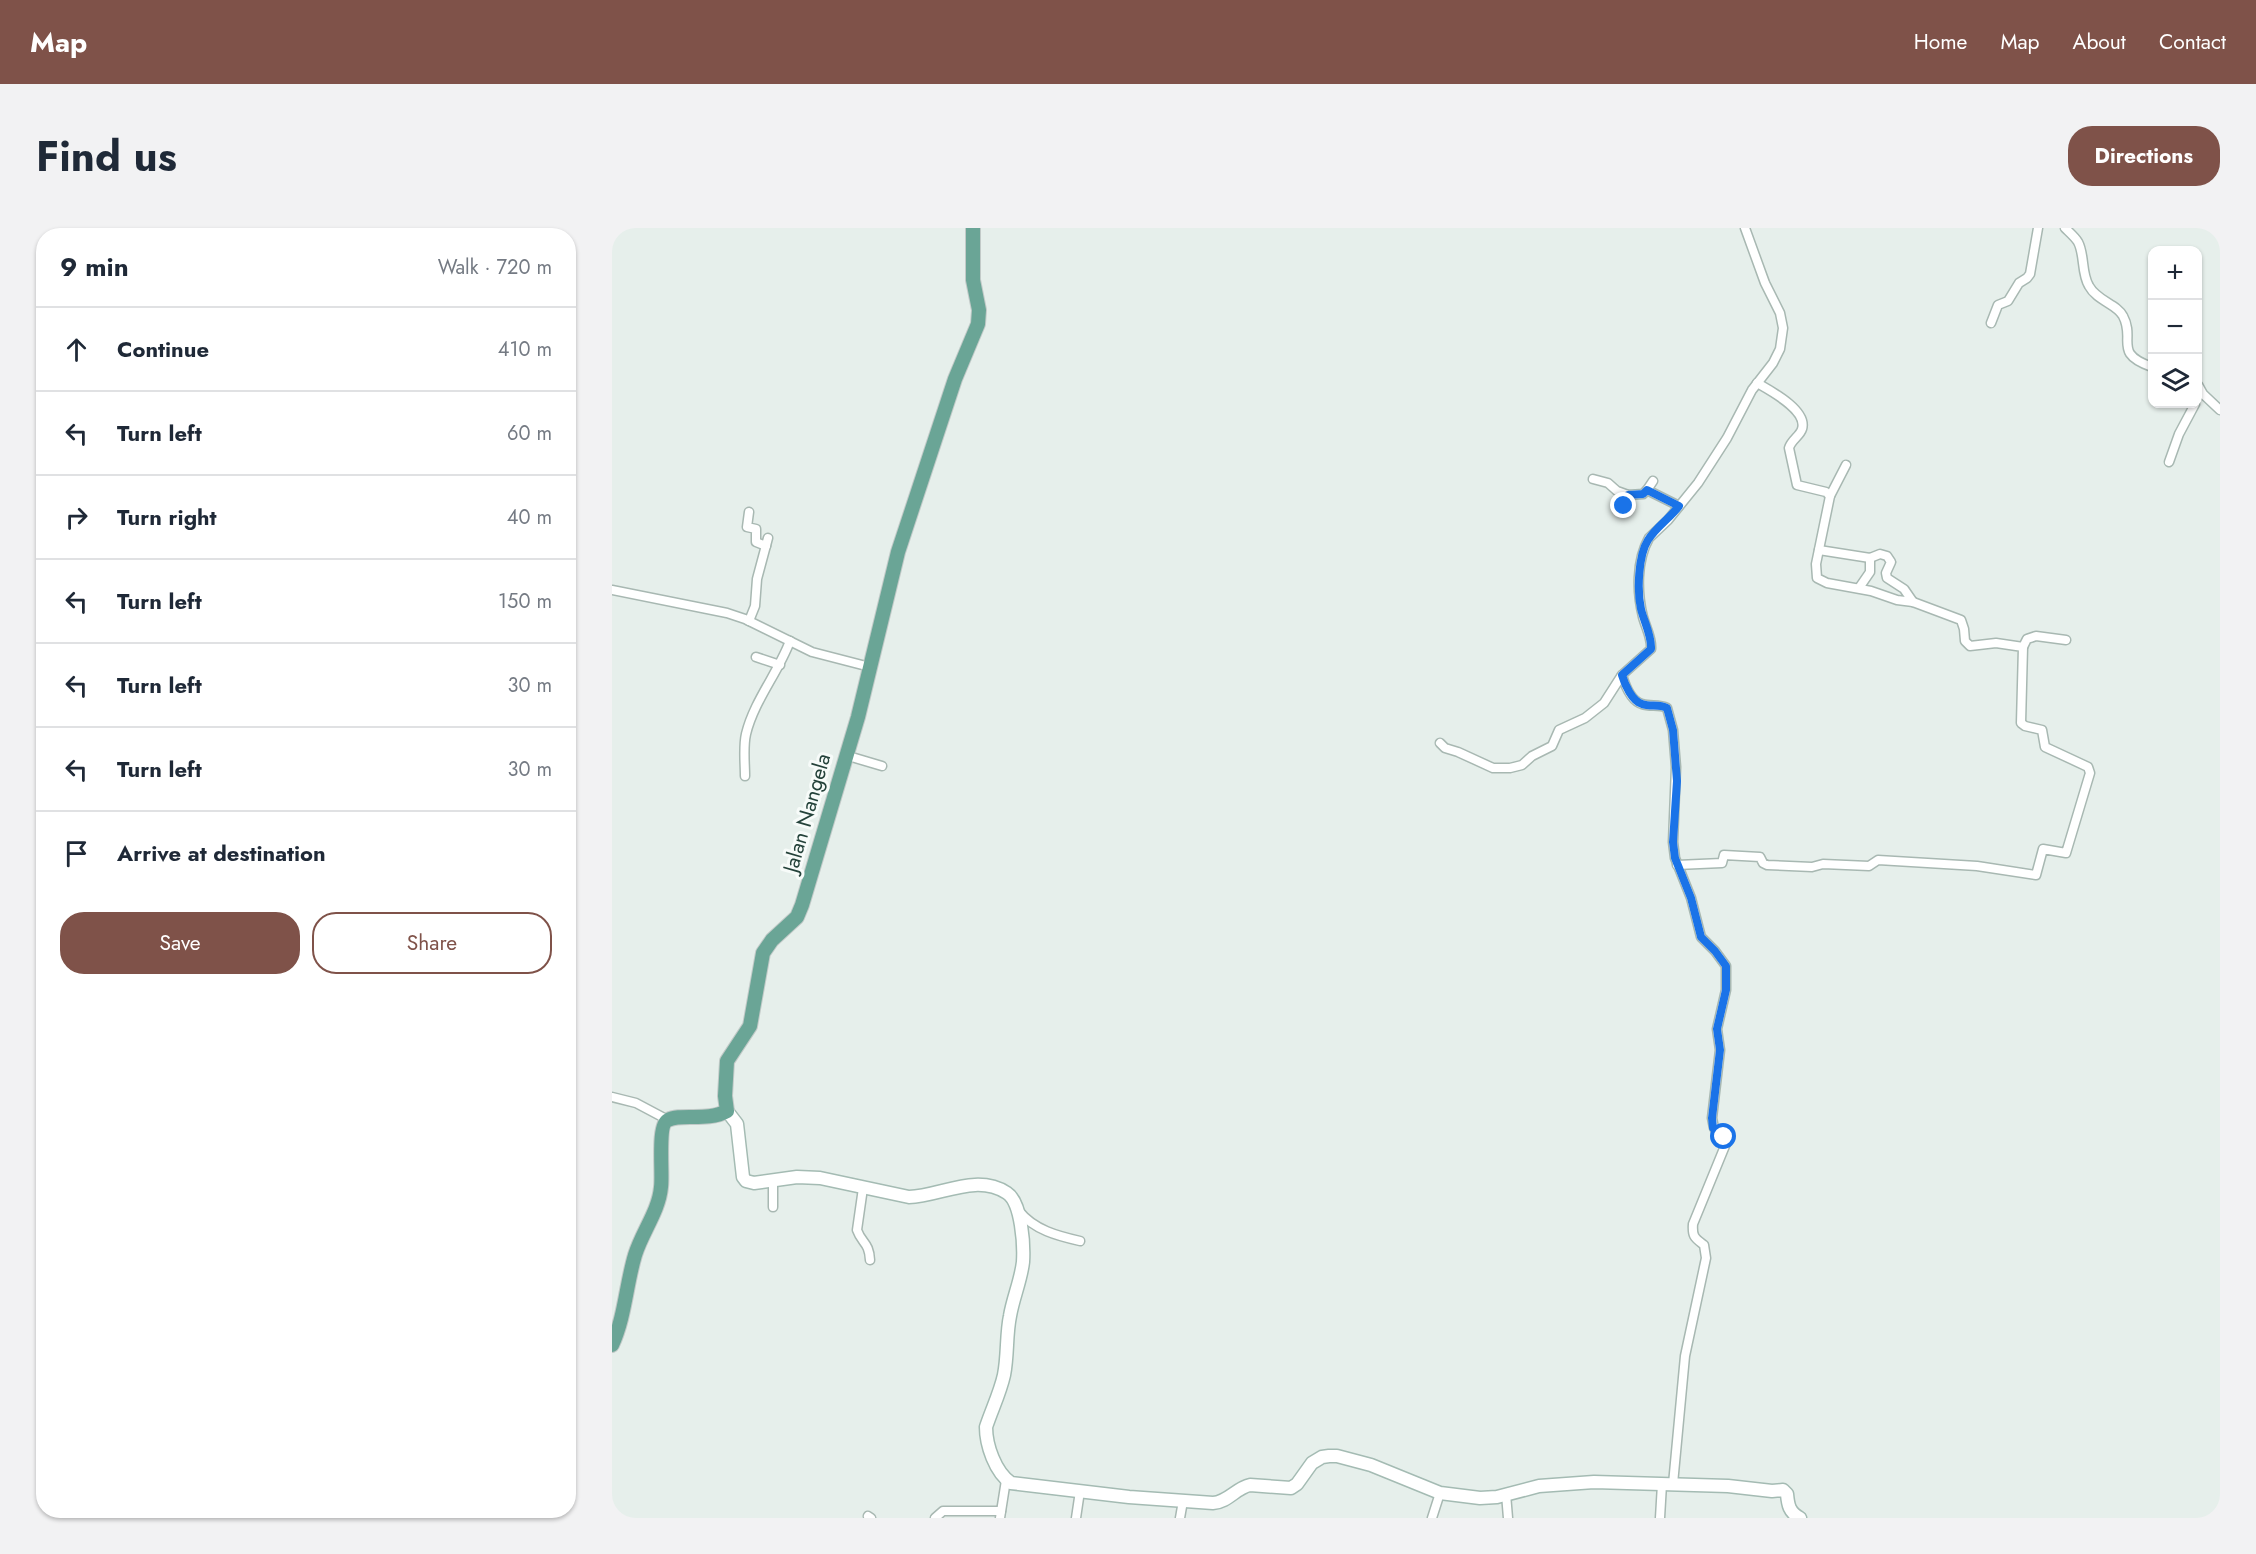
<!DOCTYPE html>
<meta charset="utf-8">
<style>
:root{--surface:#fff;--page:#f2f2f3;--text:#1f2937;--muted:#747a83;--line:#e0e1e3;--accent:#7f5249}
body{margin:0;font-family:Jost,sans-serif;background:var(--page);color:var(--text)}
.controls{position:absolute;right:18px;top:18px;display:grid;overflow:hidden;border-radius:12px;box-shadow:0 2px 4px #0004}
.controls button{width:54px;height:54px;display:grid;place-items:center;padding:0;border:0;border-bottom:2px solid var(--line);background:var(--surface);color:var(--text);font:30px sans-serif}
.stop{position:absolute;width:18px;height:18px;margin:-14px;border:4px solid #1a73e8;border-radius:50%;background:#fff}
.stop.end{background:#1a73e8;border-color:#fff;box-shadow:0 2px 6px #0008}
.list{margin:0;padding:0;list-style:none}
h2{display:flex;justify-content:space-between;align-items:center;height:78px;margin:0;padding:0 24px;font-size:26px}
h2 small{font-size:20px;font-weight:400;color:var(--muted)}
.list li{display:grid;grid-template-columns:39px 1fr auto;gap:18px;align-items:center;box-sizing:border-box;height:84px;padding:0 24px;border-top:2px solid var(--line)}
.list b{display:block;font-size:22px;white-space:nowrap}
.list em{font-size:20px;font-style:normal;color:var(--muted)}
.actions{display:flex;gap:12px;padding:18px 24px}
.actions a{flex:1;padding:14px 0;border:2px solid var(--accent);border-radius:24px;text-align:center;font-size:21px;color:var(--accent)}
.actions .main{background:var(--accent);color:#fff}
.icon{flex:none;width:33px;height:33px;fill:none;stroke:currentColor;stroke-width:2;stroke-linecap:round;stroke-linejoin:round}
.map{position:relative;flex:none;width:1608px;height:1290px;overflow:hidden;border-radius:24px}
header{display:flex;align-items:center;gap:36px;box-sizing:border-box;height:84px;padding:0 30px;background:var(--accent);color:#fff}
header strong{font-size:28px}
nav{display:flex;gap:33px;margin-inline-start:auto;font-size:21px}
.intro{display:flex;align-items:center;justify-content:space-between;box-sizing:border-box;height:144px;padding:0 36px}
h1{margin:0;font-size:42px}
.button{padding:15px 27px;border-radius:24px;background:var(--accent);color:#fff;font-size:21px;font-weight:700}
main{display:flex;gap:36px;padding:0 36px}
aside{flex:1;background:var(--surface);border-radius:24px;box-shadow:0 2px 4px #0004}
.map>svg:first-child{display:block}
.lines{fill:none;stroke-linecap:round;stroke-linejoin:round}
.street-casing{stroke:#a8b8b2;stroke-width:11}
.secondary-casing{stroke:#a4bbb3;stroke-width:15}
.primary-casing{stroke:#c2cac8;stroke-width:16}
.street{stroke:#fff;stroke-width:8}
.secondary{stroke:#fff;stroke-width:12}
.primary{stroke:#6aa596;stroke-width:14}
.route{stroke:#1a73e8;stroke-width:8}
.labels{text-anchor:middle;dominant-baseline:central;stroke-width:6;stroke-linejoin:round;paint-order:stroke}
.street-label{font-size:21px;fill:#24423a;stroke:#f7fbf9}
</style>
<header>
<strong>Map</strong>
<nav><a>Home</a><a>Map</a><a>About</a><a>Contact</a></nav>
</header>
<div class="intro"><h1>Find us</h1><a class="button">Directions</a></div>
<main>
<aside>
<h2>9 min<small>Walk · 720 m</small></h2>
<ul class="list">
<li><svg class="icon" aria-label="ahead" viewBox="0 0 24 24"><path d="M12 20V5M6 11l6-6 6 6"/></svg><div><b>Continue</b></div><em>410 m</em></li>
<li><svg class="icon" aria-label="left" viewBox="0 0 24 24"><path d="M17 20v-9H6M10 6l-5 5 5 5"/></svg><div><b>Turn left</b></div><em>60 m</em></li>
<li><svg class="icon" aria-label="right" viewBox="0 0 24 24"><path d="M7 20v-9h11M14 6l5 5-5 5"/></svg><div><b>Turn right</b></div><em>40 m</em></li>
<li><svg class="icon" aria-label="left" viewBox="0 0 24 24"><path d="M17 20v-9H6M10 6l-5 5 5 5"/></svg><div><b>Turn left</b></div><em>150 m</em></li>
<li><svg class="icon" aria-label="left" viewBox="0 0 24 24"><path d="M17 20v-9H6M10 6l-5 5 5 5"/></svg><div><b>Turn left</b></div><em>30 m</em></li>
<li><svg class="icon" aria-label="left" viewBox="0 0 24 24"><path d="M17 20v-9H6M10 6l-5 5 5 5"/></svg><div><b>Turn left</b></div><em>30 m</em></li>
<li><svg class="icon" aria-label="arrive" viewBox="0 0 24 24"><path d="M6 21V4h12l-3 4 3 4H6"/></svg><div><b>Arrive at destination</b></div></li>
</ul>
<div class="actions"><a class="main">Save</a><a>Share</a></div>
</aside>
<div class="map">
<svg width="1608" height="1290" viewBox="0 0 1608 1290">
<rect width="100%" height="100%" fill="#e6efeb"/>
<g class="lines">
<!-- street casing -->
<g class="street-casing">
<g id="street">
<path d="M1453 0C1457 4 1463 9 1466 14 1473 27 1469 45 1477 58 1485 73 1505 76 1511 88 1524 112 1500 125 1540 139"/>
<path d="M1379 95 1386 77 1396 73 1407 55 1415 50 1418 46 1426 0"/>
<path d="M1586 157 1591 166 1608 182"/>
<path d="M1557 234 1567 206 1583 176"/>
<path d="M981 251 996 255 1005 263 1016 267 1031 266 1035 262"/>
<path d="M1041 253 1035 262 1067 278"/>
<path d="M1218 268 1234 237"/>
<path d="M1009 281 1016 267"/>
<path d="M137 284 135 299 144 301V314L154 318"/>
<path d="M1207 322 1258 330 1268 326 1275 328 1279 334 1274 345 1275 350 1292 361 1301 374"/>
<path d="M1247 360 1258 344V330"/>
<path d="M0 362 115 385 133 391 200 424 258 439"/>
<path d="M137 393 143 378 145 351 156 310"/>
<path d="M1411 419 1415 411 1424 408 1454 412"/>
<path d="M144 429 168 437"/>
<path d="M828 515 833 520 846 524 881 540H898L910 537 920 528 940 518 947 502 973 490 992 475 1010 447"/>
<path d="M233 527 270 538"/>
<path d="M133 548C133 535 131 519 134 506 142 473 166 445 178 413"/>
<path d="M1065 637 1110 635 1112 627 1148 629 1151 635 1155 637 1200 639 1211 636 1257 638 1266 632 1365 638 1424 647 1431 621 1454 625 1478 545 1476 539 1433 519 1430 502 1413 498 1409 495 1411 419 1384 415 1358 418 1353 413 1352 401 1349 392 1301 374 1285 372 1259 363 1215 355 1205 350 1204 336 1218 268 1214 264 1185 257 1177 220C1179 212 1188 208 1190 201 1196 182 1157 162 1145 155"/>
<path d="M0 869 24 875 56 892"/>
<path d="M251 960 245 1002C250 1016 257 1014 258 1032"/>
<path d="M161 979V954"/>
<path d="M407 983C422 1002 446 1008 468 1013"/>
<path d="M1061 1256 1073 1128 1094 1030 1092 1017C1083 1010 1080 1009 1081 996L1115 913 1102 900 1100 890 1108 822 1105 801 1114 762V738L1103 723 1089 709 1079 670 1063 630 1061 614 1064 539 1061 502 1055 480C1047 476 1038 479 1030 476 1019 473 1013 457 1010 447L1039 421C1040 410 1034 400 1031 389 1025 365 1024 333 1037 310L1056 292 1086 255 1115 210 1140 162 1161 135 1168 121 1171 100 1168 85 1153 55 1133 0"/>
<path d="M894 1266 896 1290"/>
<path d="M256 1288 259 1290"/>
<path d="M323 1290 331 1283H389"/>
<path d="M388 1290 394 1252"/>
<path d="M464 1290 468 1263"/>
<path d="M568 1290 571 1273"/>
<path d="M820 1290 828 1265"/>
<path d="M1048 1290 1050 1256"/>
</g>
</g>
<!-- secondary casing -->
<g class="secondary-casing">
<path id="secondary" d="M115 883 125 896 131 949 134 953 142 955 185 949 208 950 297 969C329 968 364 945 395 965 410 975 412 1018 411 1034 409 1052 401 1070 398 1088 394 1107 396 1127 392 1147 388 1165 380 1181 374 1199 374 1217 383 1244 399 1255L517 1269 601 1275C616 1274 624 1260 638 1257L679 1260 685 1256 700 1235 710 1229 717 1228H725L759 1237 828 1265 868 1270 885 1269 927 1258 982 1254 1116 1258 1160 1263 1171 1262 1175 1266C1176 1277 1177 1284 1188 1290"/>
</g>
<!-- primary casing -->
<g class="primary-casing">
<path id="primary" d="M0 1117C13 1089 14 1057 23 1027 30 1004 47 983 49 959 51 946 45 897 56 892 69 885 95 894 115 883L113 868 115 833 138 798 151 725 160 712 185 689 190 677 246 489 286 324 343 151 366 96 367 82 361 52V0"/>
</g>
<!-- street -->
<use href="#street" class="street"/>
<!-- secondary -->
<use href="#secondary" class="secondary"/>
<!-- primary -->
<use href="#primary" class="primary"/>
</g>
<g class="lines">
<!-- route -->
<path class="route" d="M1012 278 1016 267 1031 266 1035 262 1067 278C1058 290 1044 299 1036 312 1026 328 1025 363 1029 381 1032 394 1040 408 1039 421L1010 447C1013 457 1020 473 1030 476 1038 479 1047 476 1055 480L1061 502 1065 553 1061 614 1063 630 1079 670 1089 709 1103 723 1114 738V762L1105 801 1108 822 1100 890 1101 900 1112 909"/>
</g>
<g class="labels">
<!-- street labels -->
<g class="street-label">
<text transform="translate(195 585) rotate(-74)">Jalan Nangela</text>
</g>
</g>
</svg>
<div class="controls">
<button>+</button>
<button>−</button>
<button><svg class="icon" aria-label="layers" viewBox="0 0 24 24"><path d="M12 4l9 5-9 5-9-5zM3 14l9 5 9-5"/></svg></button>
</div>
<div class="stop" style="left:1112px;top:909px"></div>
<div class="stop end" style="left:1012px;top:278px"></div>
</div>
</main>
